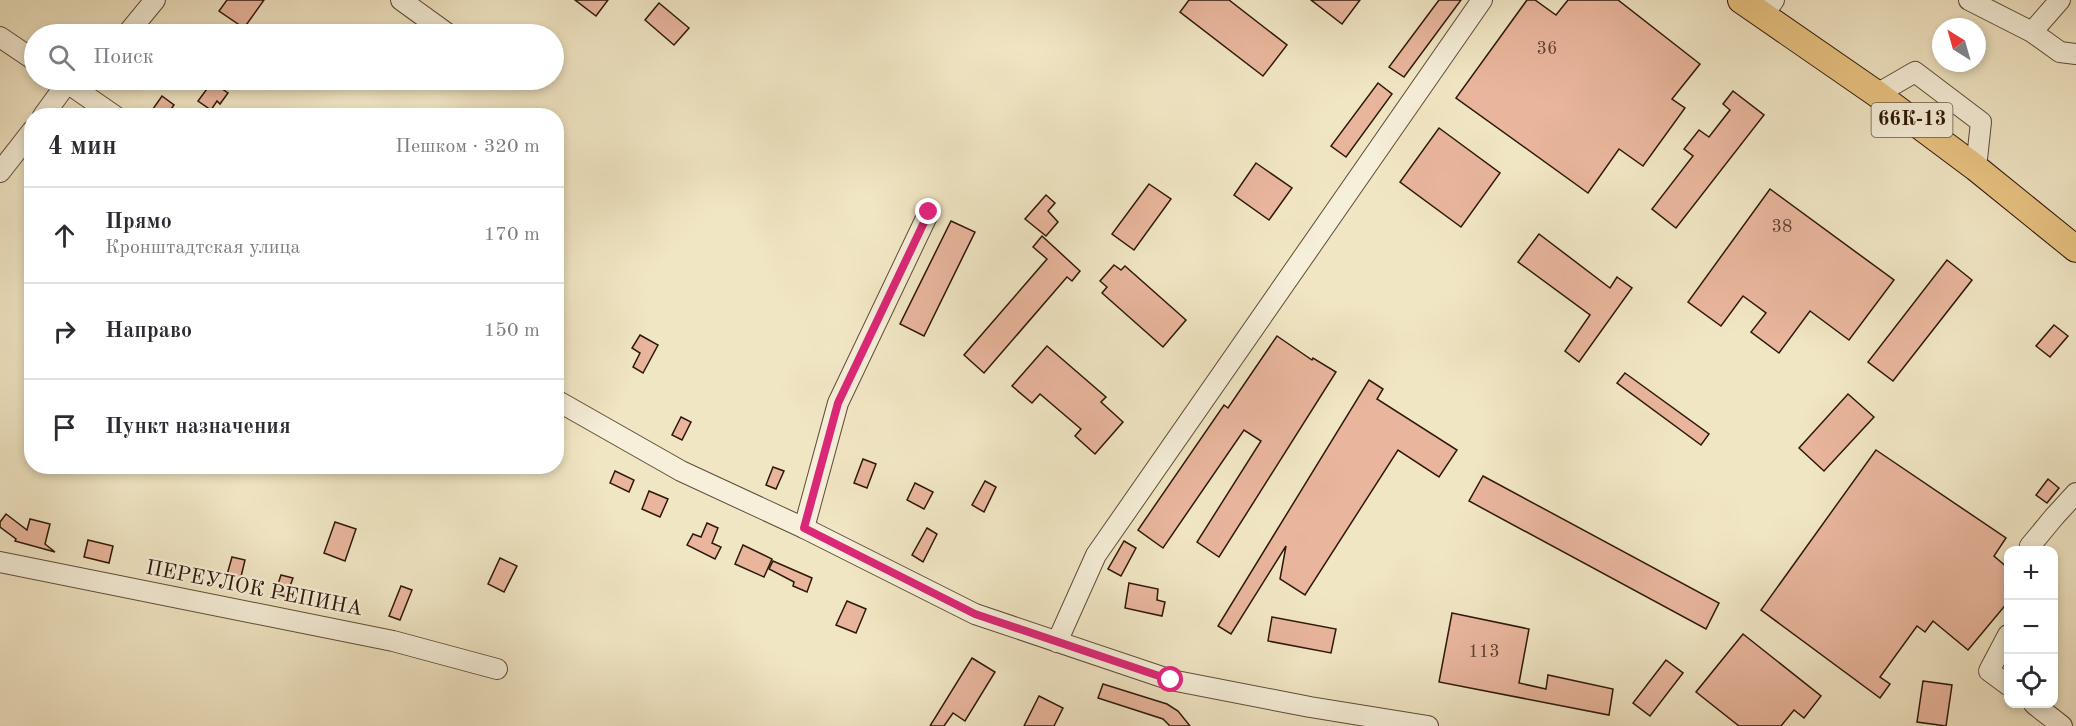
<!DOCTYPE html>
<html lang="ru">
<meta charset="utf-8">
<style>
:root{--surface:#fff;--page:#f2f2f3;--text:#2b2b33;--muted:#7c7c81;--line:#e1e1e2}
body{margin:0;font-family:"Old Standard TT",serif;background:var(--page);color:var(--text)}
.controls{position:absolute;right:18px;bottom:18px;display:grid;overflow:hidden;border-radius:12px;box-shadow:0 3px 9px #0003}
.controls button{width:54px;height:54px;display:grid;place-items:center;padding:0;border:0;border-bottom:2px solid var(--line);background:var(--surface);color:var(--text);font:30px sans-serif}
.compass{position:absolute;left:1932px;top:18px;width:54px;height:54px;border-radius:50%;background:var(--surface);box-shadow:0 3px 9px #0003;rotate:323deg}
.stop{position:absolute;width:18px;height:18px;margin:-14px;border:4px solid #db2777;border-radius:50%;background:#fff}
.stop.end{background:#db2777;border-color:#fff;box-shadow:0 2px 6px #0008}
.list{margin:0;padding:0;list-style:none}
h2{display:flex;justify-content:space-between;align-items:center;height:78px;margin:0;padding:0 24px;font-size:26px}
h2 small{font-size:20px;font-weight:400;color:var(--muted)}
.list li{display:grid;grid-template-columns:39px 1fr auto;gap:18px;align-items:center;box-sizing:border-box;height:96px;padding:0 24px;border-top:2px solid var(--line)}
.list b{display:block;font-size:22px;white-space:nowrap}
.list p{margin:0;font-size:20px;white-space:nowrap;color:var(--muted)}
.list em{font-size:20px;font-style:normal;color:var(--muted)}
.icon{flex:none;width:33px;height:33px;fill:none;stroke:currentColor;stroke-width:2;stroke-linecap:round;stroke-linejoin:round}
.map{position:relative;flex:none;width:2076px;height:726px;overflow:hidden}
.search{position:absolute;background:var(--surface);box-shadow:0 3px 9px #0003;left:24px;top:24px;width:540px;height:66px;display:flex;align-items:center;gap:15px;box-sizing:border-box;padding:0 21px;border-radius:33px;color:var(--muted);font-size:22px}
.panel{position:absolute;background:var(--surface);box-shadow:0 3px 9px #0003;left:24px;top:108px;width:540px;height:366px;border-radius:24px}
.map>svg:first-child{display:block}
.building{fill:#e9b69d;stroke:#2e1809;stroke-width:1.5}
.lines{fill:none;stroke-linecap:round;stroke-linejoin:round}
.minor-casing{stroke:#5f4c38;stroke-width:22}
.major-casing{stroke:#2e1809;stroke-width:28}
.minor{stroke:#f6efd9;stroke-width:20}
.major{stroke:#e8c382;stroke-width:26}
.route{stroke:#db2777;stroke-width:8}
.labels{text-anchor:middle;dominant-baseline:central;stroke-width:4.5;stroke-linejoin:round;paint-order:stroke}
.number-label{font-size:18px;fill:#5d402e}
.shield{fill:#f6efd9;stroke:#6a5847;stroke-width:1.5}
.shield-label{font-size:20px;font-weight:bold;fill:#2e1809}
.street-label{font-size:21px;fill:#2e1809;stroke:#f6efd9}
</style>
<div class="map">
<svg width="2076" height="726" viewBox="0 0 2076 726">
<rect width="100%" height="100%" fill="#f1e6c4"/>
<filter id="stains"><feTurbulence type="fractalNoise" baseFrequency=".00333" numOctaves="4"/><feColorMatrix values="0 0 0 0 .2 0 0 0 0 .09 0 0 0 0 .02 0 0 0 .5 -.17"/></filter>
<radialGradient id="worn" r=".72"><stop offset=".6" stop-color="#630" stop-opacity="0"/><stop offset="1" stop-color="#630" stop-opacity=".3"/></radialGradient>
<!-- building -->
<g class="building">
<path d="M227 0H264L244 28 219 11Z"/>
<path d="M575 0H608L596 16Z"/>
<path d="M1189 0H1229L1287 45 1263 76 1180 12Z"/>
<path d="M1311 0H1360L1342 24Z"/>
<path d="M1439 0H1461L1404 77 1389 67Z"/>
<path d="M1527 0H1535L1556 15 1568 0H1618L1700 64 1672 99 1685 108 1643 166 1619 149 1588 193 1456 98Z"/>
<path d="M659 3 689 28 674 45 645 20Z"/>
<path d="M212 82 228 93 220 104 217 101 211 110 198 101Z"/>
<path d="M1378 83 1392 94 1346 157 1331 146Z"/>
<path d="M1733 91 1764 115 1676 228 1652 209 1693 156 1684 149 1699 130 1709 137 1730 110 1723 104Z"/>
<path d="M162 96 174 105 166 116H148Z"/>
<path d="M1439 128 1500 173 1461 227 1400 182Z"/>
<path d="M1256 163 1292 188 1269 220 1234 195Z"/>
<path d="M1149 184 1171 199 1134 250 1112 234Z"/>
<path d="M1770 189 1894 280 1849 340 1810 311 1779 353 1751 332 1766 313 1743 296 1721 326 1688 302Z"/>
<path d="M1046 195 1055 203 1048 211 1058 222 1046 236 1025 219Z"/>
<path d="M951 221 975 232 924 336 900 324Z"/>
<path d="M1539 234 1610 288 1617 277 1632 288 1579 362 1565 351 1590 315 1518 262Z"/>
<path d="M1042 236 1080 271 1072 281 1067 277 984 373 964 355 1047 259 1033 247Z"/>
<path d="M1947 260 1972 280 1893 381 1868 362Z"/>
<path d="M1114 265 1121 270 1125 266 1186 320 1163 347 1102 293 1107 287 1100 281Z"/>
<path d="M2054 325 2068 336 2050 357 2036 346Z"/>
<path d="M640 335 658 345 643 373 633 367 640 353 632 348Z"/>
<path d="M1277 336 1312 360 1313 358 1336 372 1219 557 1197 542 1261 441 1244 430 1163 548 1138 530 1224 405 1228 408Z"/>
<path d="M1047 346 1106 397 1101 402 1123 422 1095 454 1075 436 1081 429 1040 394 1032 403 1012 386Z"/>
<path d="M1625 373 1709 434 1701 445 1617 383Z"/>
<path d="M1369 380 1383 389 1377 399 1457 450 1439 477 1398 450 1305 595 1280 579 1286 546 1231 634 1218 626Z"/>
<path d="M1848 394 1874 417 1824 471 1799 448Z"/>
<path d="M681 417 691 422 682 440 672 435Z"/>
<path d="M1876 450 2006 538 1994 556 2008 568V602L1968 650 1933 621 1925 632 1917 626 1880 677 1890 684 1880 698 1761 610Z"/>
<path d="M863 459 876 464 867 488 854 483Z"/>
<path d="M773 467 784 471 776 489 766 485Z"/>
<path d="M615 471 634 480 629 492 610 483Z"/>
<path d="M1483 476 1719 603 1706 629 1469 501Z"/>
<path d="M2048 479 2059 488 2047 503 2036 495Z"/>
<path d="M985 481 996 487 984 512 972 505Z"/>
<path d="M915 483 933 492 924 509 907 500Z"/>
<path d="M649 491 668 499 660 517 642 509Z"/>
<path d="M6 514 27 530 30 519 50 524 45 544 55 552 15 541 16 539 0 527V522Z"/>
<path d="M335 522 356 529 345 561 324 553Z"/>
<path d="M707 523 718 528 712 543 721 547 715 559 687 545 693 534 701 537Z"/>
<path d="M927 528 937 534 923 562 912 555Z"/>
<path d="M88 540 113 546 109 563 84 557Z"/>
<path d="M1124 541 1136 548 1121 576 1108 569Z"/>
<path d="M743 545 772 559 764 577 735 564Z"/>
<path d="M232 557 245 560 239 585 225 582Z"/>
<path d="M500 558 517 566 504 592 488 584Z"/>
<path d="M773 561 812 578 807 592 793 586 794 582 769 569Z"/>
<path d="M281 575 293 578 286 597 275 593Z"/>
<path d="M1129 583 1158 589 1157 600 1165 602 1162 616 1125 608Z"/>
<path d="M401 586 412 590 400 620 389 616Z"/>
<path d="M847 601 866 609 856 633 836 625Z"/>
<path d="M1452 613 1529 629 1519 683 1546 689 1548 675 1613 689 1609 715 1439 682Z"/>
<path d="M1272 617 1336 629 1331 653 1268 641Z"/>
<path d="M1743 634 1821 696 1804 718 1794 710 1781 726H1739L1696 692Z"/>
<path d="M972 658 995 672 965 721 953 713 944 726H930Z"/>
<path d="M1666 660 1683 673 1650 716 1633 703Z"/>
<path d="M1923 681 1952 685 1946 726 1917 722Z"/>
<path d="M1103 684 1167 704 1178 711 1190 726H1170L1163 719 1098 698Z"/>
<path d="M1039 696 1063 708 1054 726H1024Z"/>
</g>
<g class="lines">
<!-- minor casing -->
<g class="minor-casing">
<g id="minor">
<path d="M401 0 448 34"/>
<path d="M1969 0 2032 32 2060 52 2076 54"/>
<path d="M1763 15 1774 0"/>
<path d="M2032 32 2060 0"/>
<path d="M127 34 155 0"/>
<path d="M0 37 34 60"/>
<path d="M63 80 115 116"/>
<path d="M1877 94 1915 72 1981 122 1976 168"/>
<path d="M43 116 67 83"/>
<path d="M0 172 32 131"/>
<path d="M556 400 681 471 804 528 975 614 1171 680 1310 707 1428 726"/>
<path d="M804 528 838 403 929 212"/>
<path d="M2032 550 2030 546 2054 517 2076 493"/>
<path d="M0 562 393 641 497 669"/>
<path d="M2008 635 1989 671 2008 685"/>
<path d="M1057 642 1096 555 1482 0"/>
<path d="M2034 704 2062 726"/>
</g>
</g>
<!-- major casing -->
<g class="major-casing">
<path id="major" d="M1741 0 1877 94 1976 168 2076 249"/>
</g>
<!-- minor -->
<use href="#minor" class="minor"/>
<!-- major -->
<use href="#major" class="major"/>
</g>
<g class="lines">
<!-- route -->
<path class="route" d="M929 212 838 403 804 528 975 614 1171 680"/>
</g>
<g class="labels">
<!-- number labels -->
<g class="number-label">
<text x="1547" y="49">36</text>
<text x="1782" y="227">38</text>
<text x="1484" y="652">113</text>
</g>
<!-- shield labels -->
<rect class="shield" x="1871.5" y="103" width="81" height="34" rx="4.5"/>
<g class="shield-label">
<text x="1912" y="120">66К-13</text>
</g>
<!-- street labels -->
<g class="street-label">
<text transform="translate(254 589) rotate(11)">ПЕРЕУЛОК РЕПИНА</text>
</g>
</g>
<rect width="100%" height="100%" filter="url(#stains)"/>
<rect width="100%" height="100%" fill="url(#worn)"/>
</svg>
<div class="controls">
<button>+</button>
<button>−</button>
<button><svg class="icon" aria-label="locate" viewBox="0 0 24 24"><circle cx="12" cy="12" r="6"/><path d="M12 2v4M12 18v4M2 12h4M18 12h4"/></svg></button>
</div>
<svg class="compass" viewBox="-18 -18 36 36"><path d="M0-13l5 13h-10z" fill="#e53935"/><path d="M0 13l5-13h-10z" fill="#7c7c81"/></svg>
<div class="stop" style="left:1171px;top:680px"></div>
<div class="stop end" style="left:929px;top:212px"></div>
<div class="search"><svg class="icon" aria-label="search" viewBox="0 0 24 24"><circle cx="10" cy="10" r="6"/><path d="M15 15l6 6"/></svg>Поиск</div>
<section class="panel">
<h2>4 мин<small>Пешком · 320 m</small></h2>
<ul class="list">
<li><svg class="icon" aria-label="ahead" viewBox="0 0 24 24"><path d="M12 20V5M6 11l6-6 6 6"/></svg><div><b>Прямо</b><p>Кронштадтская улица</p></div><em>170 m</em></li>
<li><svg class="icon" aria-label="right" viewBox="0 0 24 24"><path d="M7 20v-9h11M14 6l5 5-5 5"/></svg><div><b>Направо</b></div><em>150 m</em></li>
<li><svg class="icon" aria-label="arrive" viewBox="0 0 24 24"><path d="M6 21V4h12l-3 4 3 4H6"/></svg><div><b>Пункт назначения</b></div></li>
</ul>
</section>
</div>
